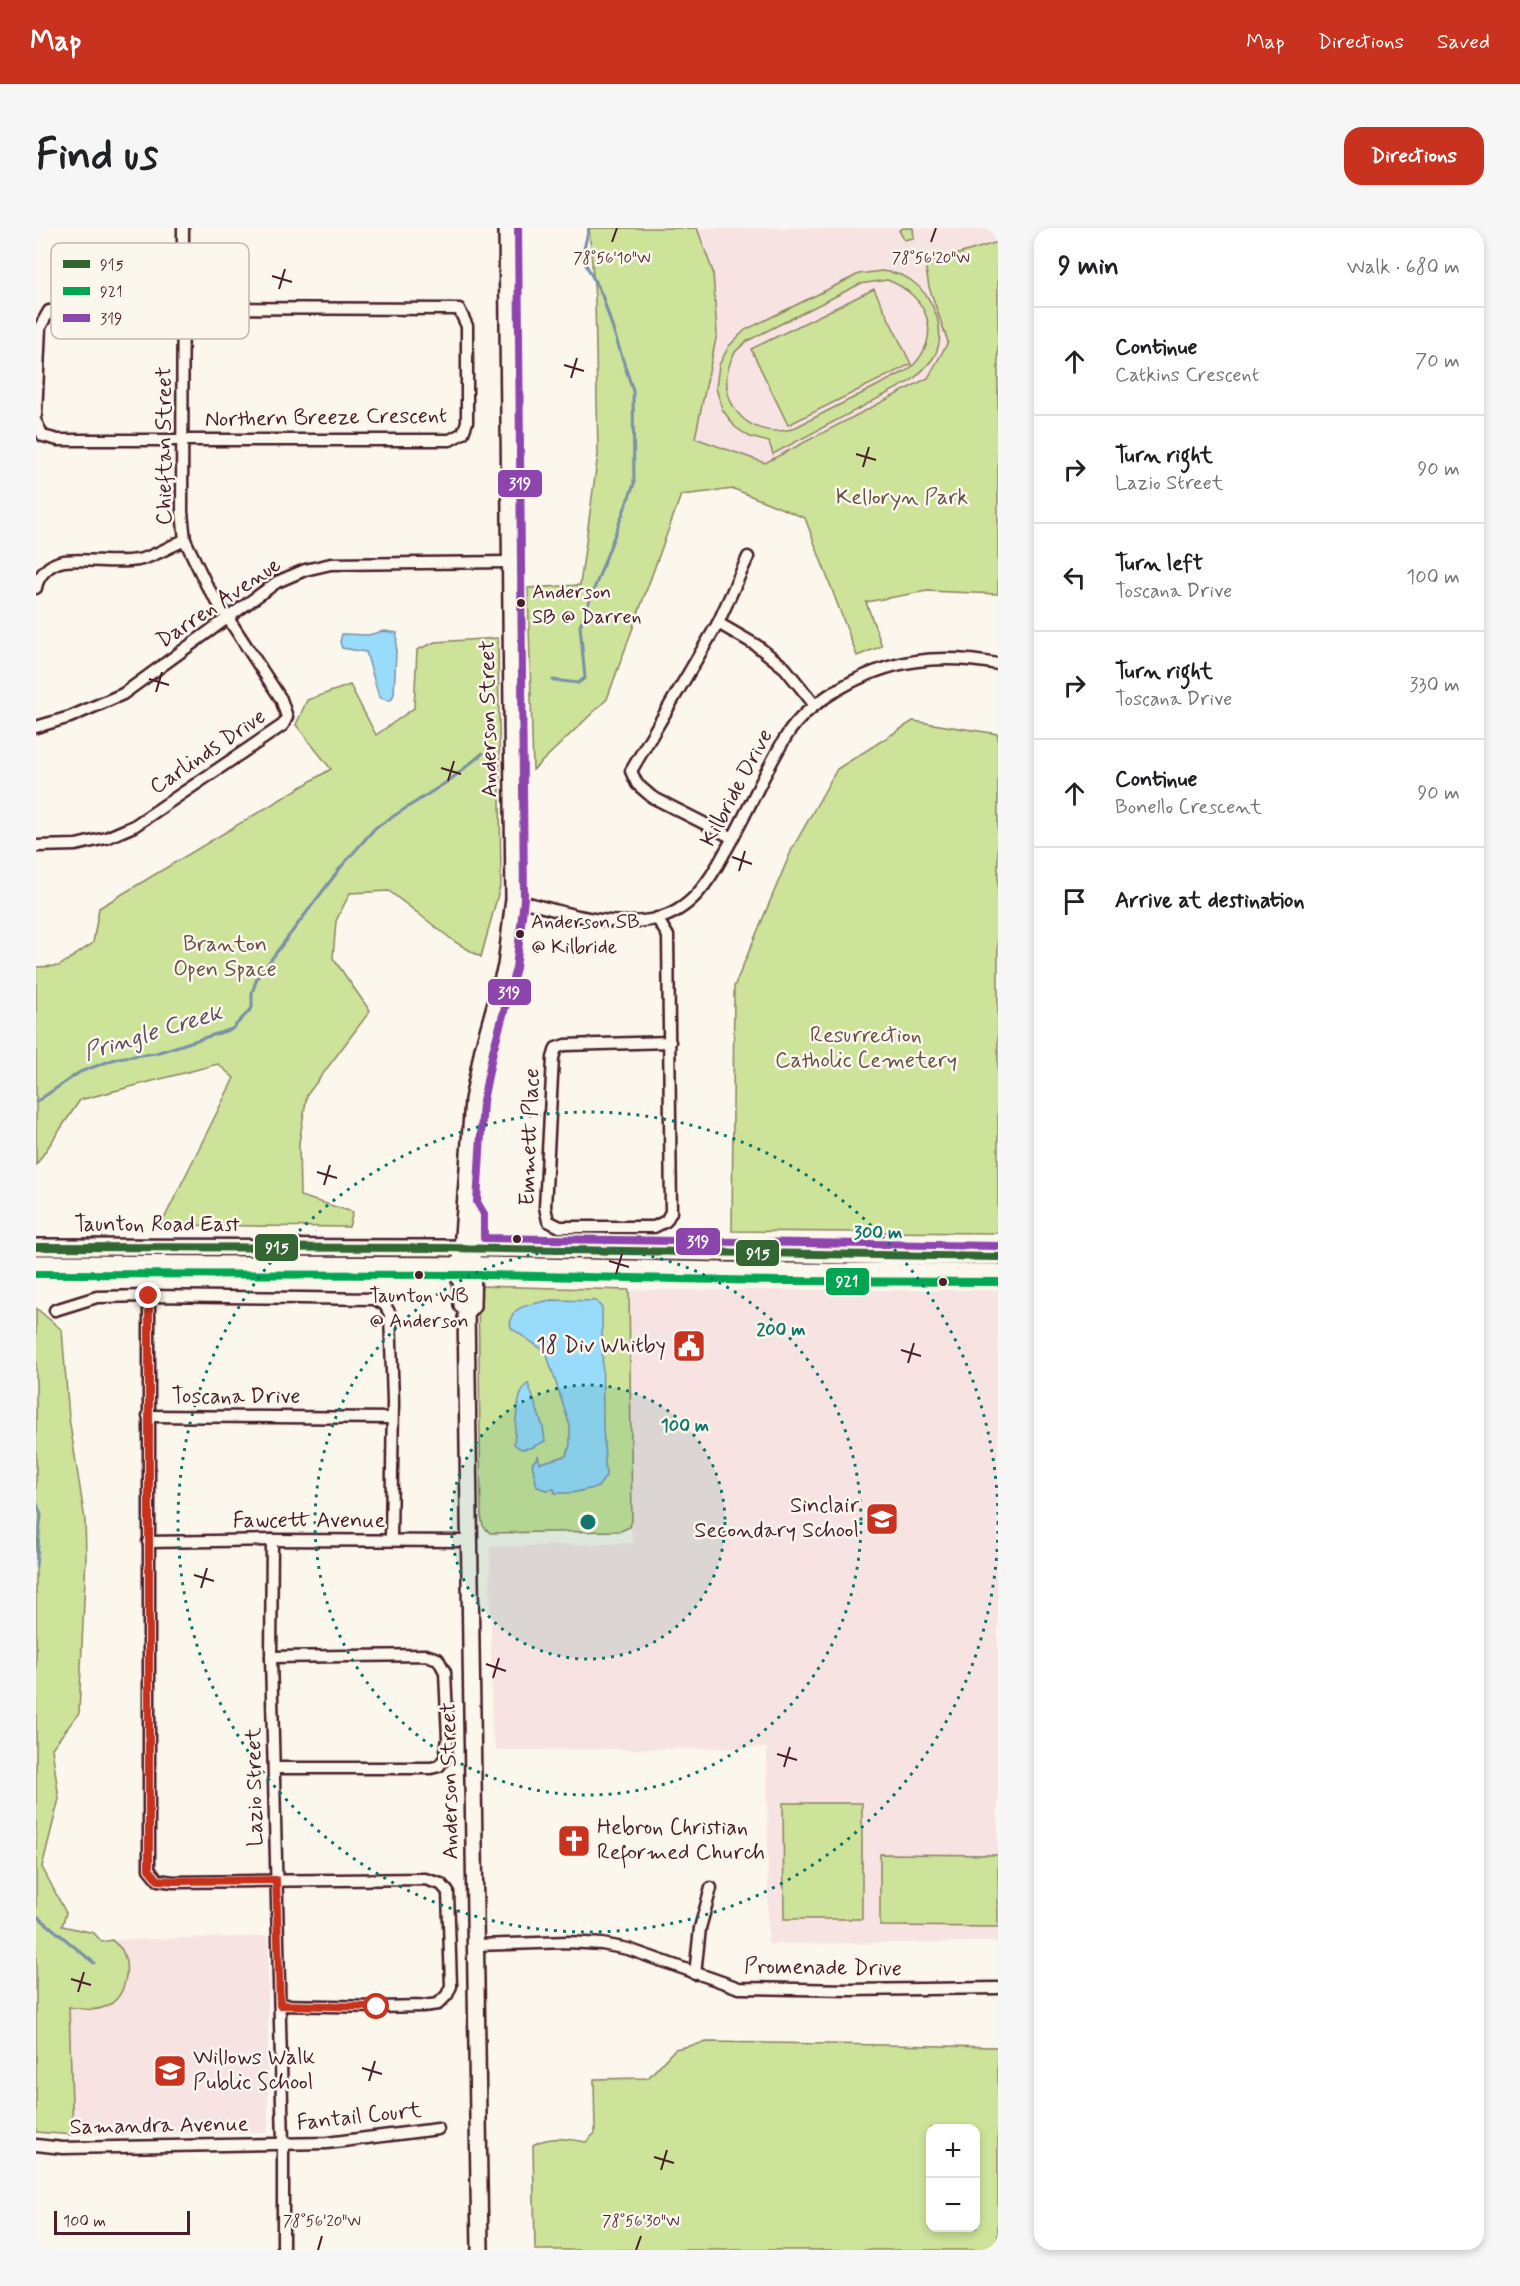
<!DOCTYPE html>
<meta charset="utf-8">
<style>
:root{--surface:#fff;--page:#f6f6f6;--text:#202124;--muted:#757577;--line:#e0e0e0;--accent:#c8321e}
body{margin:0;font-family:Mynerve,sans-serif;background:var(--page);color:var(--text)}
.controls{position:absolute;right:18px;bottom:18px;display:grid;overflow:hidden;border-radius:12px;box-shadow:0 3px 9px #0003}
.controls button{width:54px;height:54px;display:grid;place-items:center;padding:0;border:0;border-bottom:2px solid var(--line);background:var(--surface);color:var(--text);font:30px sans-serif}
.scale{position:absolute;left:18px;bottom:15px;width:136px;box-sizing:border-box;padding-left:6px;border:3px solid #4a1f2b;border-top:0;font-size:16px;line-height:21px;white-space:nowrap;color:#4a1f2b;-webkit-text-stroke:4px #fbf7ec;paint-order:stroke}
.stop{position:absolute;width:18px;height:18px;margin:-14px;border:4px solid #c8321e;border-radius:50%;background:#fff}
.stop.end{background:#c8321e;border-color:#fff;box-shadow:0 2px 6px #0008}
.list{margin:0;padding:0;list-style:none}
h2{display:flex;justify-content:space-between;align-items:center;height:78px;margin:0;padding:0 24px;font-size:26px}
h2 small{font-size:20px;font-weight:400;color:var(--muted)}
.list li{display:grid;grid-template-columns:39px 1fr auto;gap:18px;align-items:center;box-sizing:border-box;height:108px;padding:0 24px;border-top:2px solid var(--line)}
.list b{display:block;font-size:22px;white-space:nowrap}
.list p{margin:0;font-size:20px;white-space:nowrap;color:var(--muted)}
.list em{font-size:20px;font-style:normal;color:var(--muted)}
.icon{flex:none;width:33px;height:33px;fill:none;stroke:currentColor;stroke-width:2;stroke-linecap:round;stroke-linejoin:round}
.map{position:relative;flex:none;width:962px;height:2022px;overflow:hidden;border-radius:18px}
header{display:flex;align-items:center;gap:36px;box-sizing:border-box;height:84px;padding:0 30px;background:var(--accent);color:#fff}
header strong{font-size:28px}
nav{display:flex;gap:33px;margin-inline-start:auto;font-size:21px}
.intro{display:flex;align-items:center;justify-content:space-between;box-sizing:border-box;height:144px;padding:0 36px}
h1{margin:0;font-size:42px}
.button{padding:15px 27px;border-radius:18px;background:var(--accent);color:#fff;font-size:21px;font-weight:700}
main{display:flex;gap:36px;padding:0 36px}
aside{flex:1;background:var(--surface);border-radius:18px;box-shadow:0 3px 9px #0003}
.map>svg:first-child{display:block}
.built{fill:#f7e4e2}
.green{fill:#cce399;stroke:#8b8162;stroke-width:1.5;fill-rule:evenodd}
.water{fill:#99dbfb;stroke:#7990a8;stroke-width:1.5}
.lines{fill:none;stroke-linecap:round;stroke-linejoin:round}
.stream{stroke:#7990a8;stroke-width:3}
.street-casing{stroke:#4a1f2b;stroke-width:15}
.secondary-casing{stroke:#4a1f2b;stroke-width:20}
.street{stroke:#fbf7ec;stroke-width:10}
.secondary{stroke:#fbf7ec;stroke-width:15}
.bus-1-casing{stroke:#fbf7ec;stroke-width:12}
.bus-2-casing{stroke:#fbf7ec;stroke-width:12}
.bus-3-casing{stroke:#fbf7ec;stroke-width:12}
.bus-1{stroke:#363;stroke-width:8}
.bus-2{stroke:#00a651;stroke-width:8}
.bus-3{stroke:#8e44ad;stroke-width:8}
.route{stroke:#c8321e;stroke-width:8}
.ticks{fill:none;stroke:#4a1f2b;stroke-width:2}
.ring{fill:none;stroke:#0f766e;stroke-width:3;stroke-dasharray:3 6}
.bus-dot{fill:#4a1f2b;stroke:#fbf7ec;stroke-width:2}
.labels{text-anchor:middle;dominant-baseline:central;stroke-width:5;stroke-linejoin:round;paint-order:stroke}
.bus-label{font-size:20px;fill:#4a1f2b;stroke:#fbf7ec;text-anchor:start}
.street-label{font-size:22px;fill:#4a1f2b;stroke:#fbf7ec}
.park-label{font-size:22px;fill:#6a5046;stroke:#fbf7ec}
.poi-label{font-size:22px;fill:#4a1f2b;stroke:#fbf7ec;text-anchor:end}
.water-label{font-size:24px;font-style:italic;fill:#5e4e5f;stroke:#fbf7ec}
.key{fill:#fbf7ec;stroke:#c6b6b2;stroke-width:1.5}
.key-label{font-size:16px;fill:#4a1f2b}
.ticks-label{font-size:15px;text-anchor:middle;fill:#4a1f2b;stroke:#fbf7ec;stroke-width:5;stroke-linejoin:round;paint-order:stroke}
.centre{fill:#0f766e;stroke:#fbf7ec;stroke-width:3}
.ring-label{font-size:18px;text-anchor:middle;font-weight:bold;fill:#0f766e;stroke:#fbf7ec;stroke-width:5;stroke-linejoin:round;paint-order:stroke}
.line-badge{stroke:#fbf7ec;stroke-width:2}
.badge-label{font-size:16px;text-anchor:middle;font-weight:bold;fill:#fff}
</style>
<header>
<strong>Map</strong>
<nav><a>Map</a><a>Directions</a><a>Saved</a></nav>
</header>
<div class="intro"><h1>Find us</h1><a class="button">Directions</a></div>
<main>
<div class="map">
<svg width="962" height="2022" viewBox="0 0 962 2022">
<rect width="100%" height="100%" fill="#fbf7ec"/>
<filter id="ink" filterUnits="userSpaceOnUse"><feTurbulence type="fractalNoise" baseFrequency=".0167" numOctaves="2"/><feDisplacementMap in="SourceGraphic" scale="12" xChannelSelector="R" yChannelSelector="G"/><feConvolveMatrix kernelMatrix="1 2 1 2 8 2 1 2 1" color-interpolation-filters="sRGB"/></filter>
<g filter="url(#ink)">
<!-- built -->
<g class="built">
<path d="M661 0H962V14L889 36 893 59 912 114 892 150 729 235 659 211 681 106 677 44Z"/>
<path d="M593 1062H962V1714L732 1716 731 1520 460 1522 456 1506 454 1319 598 1315 594 1299 596 1292Z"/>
<path d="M232 1708V1904L37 1907 33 1779 47 1782 86 1722 76 1712Z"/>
</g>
<!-- green -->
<g class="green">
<path d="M553 0H661L677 44 681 106 659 210 729 235 892 150 912 114 893 59 889 36 962 14V366L891 363 830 374 846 418 821 428 769 290 698 261 645 267 571 471 497 542 492 360 544 357 562 226 559 70Z"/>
<path d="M867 0H877L878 10 868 12 863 2Z"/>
<path d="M845 43C856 44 867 46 876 53 898 69 912 104 898 129 892 138 883 146 875 153L737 226 733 214 714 209 699 199 686 181 680 160 683 137 693 118 709 102 823 46ZM851 52C893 67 909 111 872 142L756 201C710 213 675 169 698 126 701 121 707 117 711 113L824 56Z"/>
<path d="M838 61 875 136 752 197 715 121Z"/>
<path d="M462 410 465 655 445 729 419 714 353 663 314 665 300 693 297 730 334 783 271 867 263 915 264 968 317 984 313 999 125 997 198 850 182 836 44 872 0 937V739L23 738 57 715 63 680 295 541 260 497 271 472 314 457 340 507 378 480 381 422 399 414Z"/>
<path d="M877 493 962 506V1005L696 1003 698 759 756 621 801 541Z"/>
<path d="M442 1058 593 1062 596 1292 594 1299 585 1303 454 1305 447 1298 445 1288Z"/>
<path d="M0 1080 26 1102 33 1190 49 1292 50 1328 43 1485 16 1520 23 1571 6 1639 30 1685 26 1698 58 1705 66 1714 76 1712C79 1715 84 1719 86 1722 95 1740 90 1769 71 1778 59 1784 46 1781 33 1779L37 1907 0 1904V1690H2L0 1689Z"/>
<path d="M826 1575V1691H748L747 1575Z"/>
<path d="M844 1626 962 1627V1699L844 1698Z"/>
<path d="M671 1814 962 1819V2022H499L497 1917C513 1907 531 1911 550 1914L559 1905 558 1851 612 1850 639 1821ZM940 1900V2000H894V1900Z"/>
</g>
<!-- water -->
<g class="water">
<path d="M348 403 361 405 358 466 356 471 352 473 343 469 330 424 306 420 304 414 306 406 332 407Z"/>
<path d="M515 1072 560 1073 566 1080 567 1200 570 1248 562 1259 536 1265H519L518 1261 510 1262 501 1259 496 1236 502 1228 504 1235 530 1228 534 1217V1198L510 1124 475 1100C470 1077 498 1076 515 1072Z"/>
<path d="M492 1155 507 1199 509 1213 495 1220 485 1221 478 1216C480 1199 479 1166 492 1155Z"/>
</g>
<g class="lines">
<!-- stream -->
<g class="stream">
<path d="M517 452 542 455 549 450 544 398 598 256 597 163 566 67 546 29 553 0"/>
<path d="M0 874 44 844 82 830 120 825 196 801 216 780V765L221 750 305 639 339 600 414 552 447 525"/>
<path d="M0 1273 5 1287 0 1338"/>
<path d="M0 1687 58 1735"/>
</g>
<!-- street casing -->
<g class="street-casing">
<g id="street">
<path d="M0 187 4 99 13 83 148 80 423 81 431 98V194L427 205 414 212H22L7 208 0 194"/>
<path d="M0 360C2 347 14 335 28 333 53 330 77 336 102 332 118 329 134 318 149 312"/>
<path d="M682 395 720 417 749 440 778 476"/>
<path d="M0 499 34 489 87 466 241 354 269 342 295 336 474 334"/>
<path d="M697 610 616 569 601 556 595 543 682 395 712 329"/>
<path d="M0 618 40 617 70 610 98 598 247 497 251 489 245 471 171 358 149 312 146 284 147 0"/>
<path d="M478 671C523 683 573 701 620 691 655 683 674 652 689 624 711 586 728 544 751 507 764 487 781 474 801 462 853 431 903 425 962 436"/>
<path d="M621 690 632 708 635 984 630 993 618 999H524L512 993 509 979 517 830 520 820 529 817 634 814"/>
<path d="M113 1068V1641L122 1652 137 1654 389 1651 405 1656 412 1664 415 1758 411 1767 402 1776 387 1778 341 1779 244 1777"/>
<path d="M19 1082 61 1069 113 1068 339 1071 349 1077 354 1086 357 1173 355 1312"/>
<path d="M112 1188 356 1190"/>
<path d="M236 1312 235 1429 247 1916V2022"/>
<path d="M112 1314 236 1312 433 1313"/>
<path d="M235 1429 390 1427 402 1431 409 1444 412 1510 409 1530 403 1538 395 1540H240"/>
<path d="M439 1717 532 1714 566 1716 592 1721 703 1760 814 1762 962 1760"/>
<path d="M659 1746 664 1700 675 1660"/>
<path d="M0 1917 27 1920 291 1915 402 1901"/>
</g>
</g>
<!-- secondary casing -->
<g class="secondary-casing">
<g id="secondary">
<path d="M430 978 438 988 436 1078 430 1082"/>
<path d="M0 1019 409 1020 877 1029H962"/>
<path d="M0 1035 450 1037 740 1043 962 1044"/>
<path d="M444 2022 430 1082 426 1077 424 1049 437 872 447 821 470 738 478 671 471 0"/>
</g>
</g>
<!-- street -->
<use href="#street" class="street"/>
<!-- secondary -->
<use href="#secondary" class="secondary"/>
<!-- bus-1 casing -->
<g class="bus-1-casing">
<path id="bus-1" d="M0 1019 409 1020 962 1029"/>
</g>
<!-- bus-2 casing -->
<g class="bus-2-casing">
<path id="bus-2" d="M0 1046 450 1047 740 1053 962 1054"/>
</g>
<!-- bus-3 casing -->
<g class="bus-3-casing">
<path id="bus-3" d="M482 0 488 671 480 740 457 823 447 873 441 974 448 986V1010L962 1018"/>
</g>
<!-- bus-1 -->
<use href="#bus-1" class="bus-1"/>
<!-- bus-2 -->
<use href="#bus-2" class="bus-2"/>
<!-- bus-3 -->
<use href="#bus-3" class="bus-3"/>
</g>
</g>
<g class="lines" filter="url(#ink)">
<!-- route -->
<path class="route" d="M113 1068V1641L122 1652 137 1653 240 1652 244 1777 341 1779"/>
</g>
<!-- ticks -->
<path class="ticks" d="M576 14 581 0M895 14 900 0M236 48 256 54M243 61 249 41M528 137 548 143M535 150 541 130M820 226 840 232M827 239 833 219M113 451 133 457M120 464 126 444M405 540 425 546M412 553 418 533M696 629 716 636M703 643 709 623M281 944 301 950M288 957 294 937M573 1033 593 1039M580 1046 586 1026M865 1122 885 1128M872 1135 878 1115M158 1347 178 1353M165 1360 171 1340M450 1436 470 1443M457 1450 463 1430M741 1526 761 1532M748 1539 754 1519M35 1751 55 1757M42 1764 48 1744M326 1840 346 1846M333 1853 339 1833M618 1929 638 1935M625 1942 631 1922M282 2022 286 2008M600 2022 605 2008"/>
<!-- distance rings -->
<circle cx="552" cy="1294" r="137" fill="#0f766e" fill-opacity=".12"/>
<g class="ring">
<circle cx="552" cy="1294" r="137"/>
<circle cx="552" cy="1294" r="273"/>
<circle cx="552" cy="1294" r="410"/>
</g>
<!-- icons -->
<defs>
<g id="civic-square" transform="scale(1.725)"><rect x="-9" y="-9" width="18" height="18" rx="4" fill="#c8321e" stroke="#fbf7ec"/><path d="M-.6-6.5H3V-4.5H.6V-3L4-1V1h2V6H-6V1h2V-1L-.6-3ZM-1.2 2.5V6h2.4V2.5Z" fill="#fff"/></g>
<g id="school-square" transform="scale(1.725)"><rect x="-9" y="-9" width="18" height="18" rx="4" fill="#c8321e" stroke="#fbf7ec"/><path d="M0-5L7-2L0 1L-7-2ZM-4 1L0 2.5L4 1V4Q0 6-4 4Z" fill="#fff"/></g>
<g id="church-square" transform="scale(1.725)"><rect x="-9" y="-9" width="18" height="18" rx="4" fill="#c8321e" stroke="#fbf7ec"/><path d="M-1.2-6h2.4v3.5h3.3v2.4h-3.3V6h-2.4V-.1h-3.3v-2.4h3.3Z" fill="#fff"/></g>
</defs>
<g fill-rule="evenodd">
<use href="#civic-square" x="653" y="1118"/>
<use href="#school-square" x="846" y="1291"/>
<use href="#church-square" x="538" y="1613"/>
<use href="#school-square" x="134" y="1843"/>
</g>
<!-- markers -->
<g class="bus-dot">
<circle cx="485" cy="375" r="5"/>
<circle cx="484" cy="706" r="5"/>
<circle cx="481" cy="1011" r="5"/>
<circle cx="383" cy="1047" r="5"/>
<circle cx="907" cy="1054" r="5"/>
</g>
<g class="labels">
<!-- bus labels -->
<g class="bus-label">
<text x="496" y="364">Anderson<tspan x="496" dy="25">SB @ Darren</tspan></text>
<text x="495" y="694">Anderson SB<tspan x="495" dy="25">@ Kilbride</tspan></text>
<text x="383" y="1068" text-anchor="middle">Taunton WB<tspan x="383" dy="25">@ Anderson</tspan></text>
</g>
<!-- street labels -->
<g class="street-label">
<text transform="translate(290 190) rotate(-1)">Northern Breeze Crescent</text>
<text transform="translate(129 218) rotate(-90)">Chieftan Street</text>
<text transform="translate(183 375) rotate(-34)">Darren Avenue</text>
<text transform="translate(453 491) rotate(-91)">Anderson Street</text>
<text transform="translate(172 524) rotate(-34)">Carlinds Drive</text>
<text transform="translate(701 560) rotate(-62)">Kilbride Drive</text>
<text transform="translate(494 909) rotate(-88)">Emmett Place</text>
<text x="121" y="997">Taunton Road East</text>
<text x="200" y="1169">Toscana Drive</text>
<text x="273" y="1293">Fawcett Avenue</text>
<text transform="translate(414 1553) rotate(-91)">Anderson Street</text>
<text transform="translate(219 1559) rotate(-91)">Lazio Street</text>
<text transform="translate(787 1740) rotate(1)">Promenade Drive</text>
<text transform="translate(323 1889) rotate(-6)">Fantail Court</text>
<text transform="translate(123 1898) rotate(-1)">Samandra Avenue</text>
</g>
<!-- park labels -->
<g class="park-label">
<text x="866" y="270">Kelloryn Park</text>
<text x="189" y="717">Branton<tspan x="189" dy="25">Open Space</tspan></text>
<text x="830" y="808">Resurrection<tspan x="830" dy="25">Catholic Cemetery</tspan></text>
</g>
<!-- poi labels -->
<g class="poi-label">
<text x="630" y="1118">18 Div Whitby</text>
<text x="823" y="1278">Sinclair<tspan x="823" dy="25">Secondary School</tspan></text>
<text x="561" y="1600" text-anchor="start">Hebron Christian<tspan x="561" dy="25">Reformed Church</tspan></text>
<text x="157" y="1830" text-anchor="start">Willows Walk<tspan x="157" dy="25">Public School</tspan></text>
</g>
<!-- water labels -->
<g class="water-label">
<text transform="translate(117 805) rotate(-17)">Pringle Creek</text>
</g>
</g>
<!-- legend -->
<rect x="15" y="15" width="198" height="96" rx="9" class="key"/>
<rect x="27" y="32" width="27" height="8" fill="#363"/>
<rect x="27" y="59" width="27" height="8" fill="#00a651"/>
<rect x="27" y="86" width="27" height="8" fill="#8e44ad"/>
<g class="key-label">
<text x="64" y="42">915</text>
<text x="64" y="69">921</text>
<text x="64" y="96">319</text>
</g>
<g class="ticks-label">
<text x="576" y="35">78°56'10"W</text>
<text x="895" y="35">78°56'20"W</text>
<text x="286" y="1998">78°56'20"W</text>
<text x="605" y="1998">78°56'30"W</text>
</g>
<circle cx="552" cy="1294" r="9" class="centre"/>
<g class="ring-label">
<text x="842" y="1010">300 m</text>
<text x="745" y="1107">200 m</text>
<text x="649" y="1203">100 m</text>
</g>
<g class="line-badge">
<rect x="461" y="241" width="46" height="29" rx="6" fill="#8e44ad"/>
<rect x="451" y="750" width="45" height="28" rx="6" fill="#8e44ad"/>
<rect x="639" y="999" width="46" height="29" rx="6" fill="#8e44ad"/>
<rect x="218" y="1005" width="45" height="29" rx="6" fill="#363"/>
<rect x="699" y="1011" width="45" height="28" rx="6" fill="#363"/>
<rect x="789" y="1039" width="45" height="29" rx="6" fill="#00a651"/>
</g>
<g class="badge-label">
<text x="484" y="261">319</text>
<text x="473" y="770">319</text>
<text x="662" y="1019">319</text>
<text x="241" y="1025">915</text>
<text x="722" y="1031">915</text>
<text x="811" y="1059">921</text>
</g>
</svg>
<div class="controls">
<button>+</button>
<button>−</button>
</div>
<div class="scale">100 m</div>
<div class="stop" style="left:341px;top:1779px"></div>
<div class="stop end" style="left:113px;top:1068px"></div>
</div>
<aside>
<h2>9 min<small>Walk · 680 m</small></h2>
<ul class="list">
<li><svg class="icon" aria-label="ahead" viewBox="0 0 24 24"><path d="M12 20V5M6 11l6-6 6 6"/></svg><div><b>Continue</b><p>Catkins Crescent</p></div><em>70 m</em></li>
<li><svg class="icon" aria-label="right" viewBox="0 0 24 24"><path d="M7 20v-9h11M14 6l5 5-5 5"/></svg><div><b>Turn right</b><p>Lazio Street</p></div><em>90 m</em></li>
<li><svg class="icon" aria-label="left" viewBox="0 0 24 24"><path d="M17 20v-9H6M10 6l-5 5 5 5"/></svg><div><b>Turn left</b><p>Toscana Drive</p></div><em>100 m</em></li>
<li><svg class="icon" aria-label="right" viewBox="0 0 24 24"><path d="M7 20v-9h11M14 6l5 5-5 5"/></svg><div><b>Turn right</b><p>Toscana Drive</p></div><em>330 m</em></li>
<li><svg class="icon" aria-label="ahead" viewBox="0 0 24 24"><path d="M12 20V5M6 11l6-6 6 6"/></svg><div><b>Continue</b><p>Bonello Crescent</p></div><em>90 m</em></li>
<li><svg class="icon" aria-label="arrive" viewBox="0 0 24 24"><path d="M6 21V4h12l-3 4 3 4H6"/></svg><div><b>Arrive at destination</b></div></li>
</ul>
</aside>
</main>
